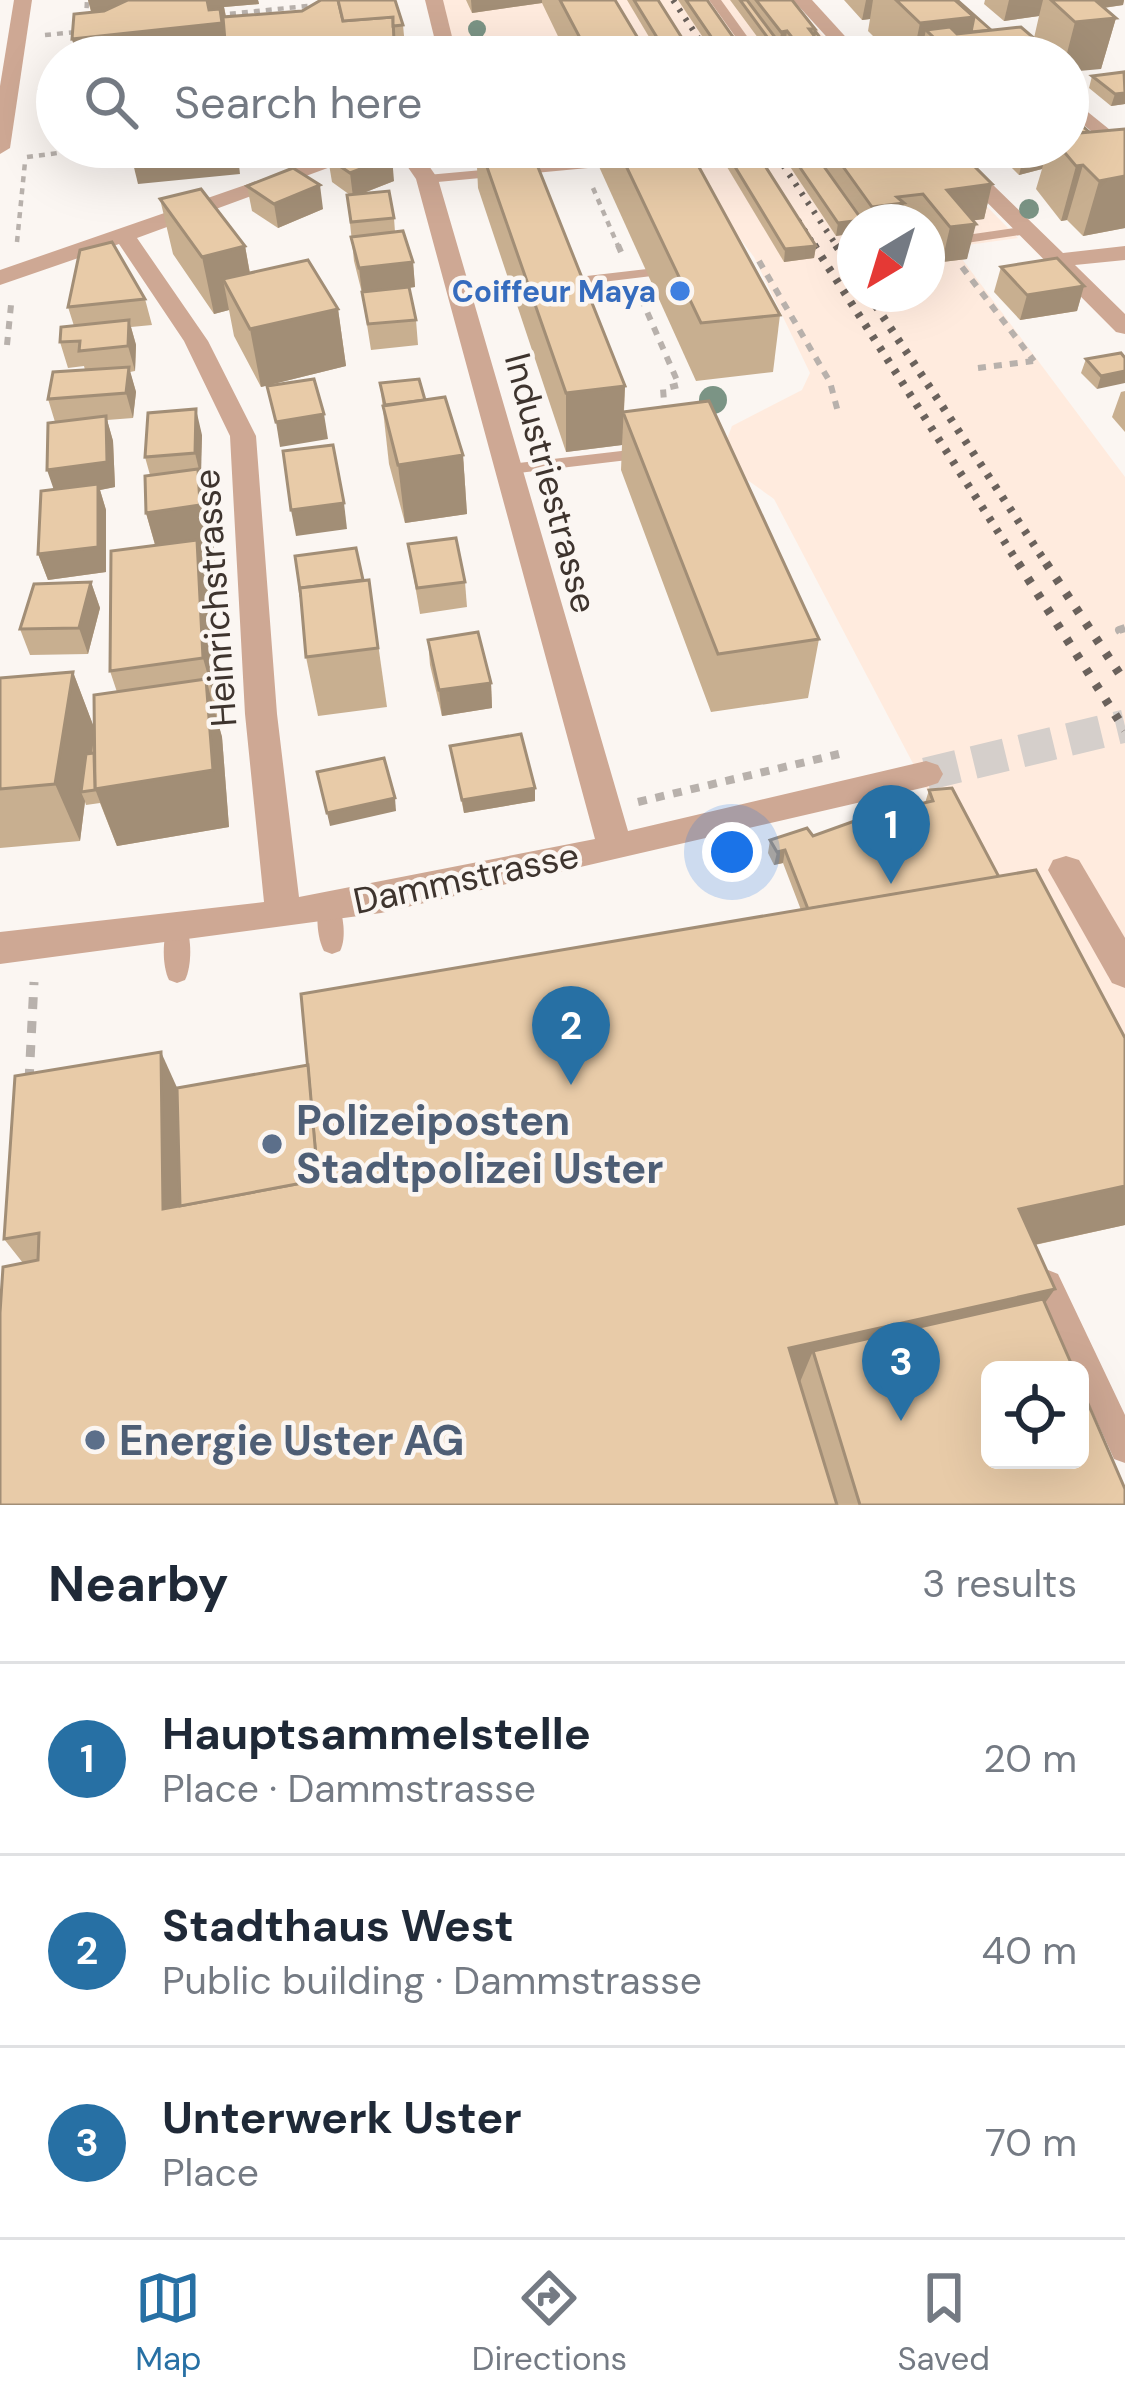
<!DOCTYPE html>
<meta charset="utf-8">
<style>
:root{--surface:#fff;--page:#f2f2f3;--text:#1f2937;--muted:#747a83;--line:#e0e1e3;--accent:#2770a4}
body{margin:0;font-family:"DM Sans",sans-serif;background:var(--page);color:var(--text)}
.controls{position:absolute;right:36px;bottom:36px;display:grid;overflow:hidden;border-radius:18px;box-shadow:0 12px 48px #0002}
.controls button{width:108px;height:108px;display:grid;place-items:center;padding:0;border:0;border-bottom:3px solid var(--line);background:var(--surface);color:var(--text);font:60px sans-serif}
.compass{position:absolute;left:837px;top:204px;width:108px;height:108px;border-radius:50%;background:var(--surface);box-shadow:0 12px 48px #0002;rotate:218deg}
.you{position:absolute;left:732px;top:852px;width:42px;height:42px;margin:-30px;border:9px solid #fff;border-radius:50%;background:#1a73e8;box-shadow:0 0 0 18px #1a73e833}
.badge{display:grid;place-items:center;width:78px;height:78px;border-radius:50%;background:var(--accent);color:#fff;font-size:39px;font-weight:700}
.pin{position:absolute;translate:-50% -99px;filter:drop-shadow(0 3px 6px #0008)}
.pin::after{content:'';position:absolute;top:63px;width:42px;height:36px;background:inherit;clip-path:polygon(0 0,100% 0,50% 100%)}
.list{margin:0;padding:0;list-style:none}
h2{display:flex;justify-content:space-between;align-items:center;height:156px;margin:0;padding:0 48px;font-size:51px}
h2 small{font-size:39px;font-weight:400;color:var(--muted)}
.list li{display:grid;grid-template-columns:78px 1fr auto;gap:36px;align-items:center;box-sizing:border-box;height:192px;padding:0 48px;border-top:3px solid var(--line)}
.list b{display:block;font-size:45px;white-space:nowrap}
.list p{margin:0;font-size:39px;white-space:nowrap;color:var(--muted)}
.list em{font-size:39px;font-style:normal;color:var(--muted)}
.icon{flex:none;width:66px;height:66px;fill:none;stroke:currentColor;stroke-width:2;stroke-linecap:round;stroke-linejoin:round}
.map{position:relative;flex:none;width:1125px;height:1505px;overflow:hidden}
.search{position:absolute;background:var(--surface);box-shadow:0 12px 48px #0002;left:36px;right:36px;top:36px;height:132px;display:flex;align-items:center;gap:30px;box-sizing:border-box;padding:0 42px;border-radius:66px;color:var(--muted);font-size:45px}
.sheet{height:732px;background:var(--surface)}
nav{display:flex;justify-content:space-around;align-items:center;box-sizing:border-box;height:168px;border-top:3px solid var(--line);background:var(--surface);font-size:33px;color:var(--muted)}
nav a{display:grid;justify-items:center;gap:6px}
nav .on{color:var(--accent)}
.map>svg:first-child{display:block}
.built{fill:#ffebde;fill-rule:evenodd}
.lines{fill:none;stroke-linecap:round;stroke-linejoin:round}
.minor-tunnel{stroke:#d5cfcb;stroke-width:33;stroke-dasharray:33 16;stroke-linecap:butt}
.path-far3{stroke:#b8b1ac;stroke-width:4.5;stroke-dasharray:6 6;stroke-linecap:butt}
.path-far2{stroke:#b8b1ac;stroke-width:6;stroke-dasharray:8 8;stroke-linecap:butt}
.path-far1{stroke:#b8b1ac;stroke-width:8;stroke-dasharray:9 9;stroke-linecap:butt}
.path{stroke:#b8b1ac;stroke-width:9;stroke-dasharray:12 12;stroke-linecap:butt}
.service{fill:#cea894;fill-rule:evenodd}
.minor{fill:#cea894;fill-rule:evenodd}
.rail-far2{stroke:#6b625c;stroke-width:6;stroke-dasharray:3 8;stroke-linecap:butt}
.rail-far1{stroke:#6b625c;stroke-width:8;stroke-dasharray:4.5 9;stroke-linecap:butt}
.rail{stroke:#6b625c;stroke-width:9;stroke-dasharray:6 12;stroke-linecap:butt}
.tree{fill:#7b9485}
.wall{fill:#c8af90}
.shaded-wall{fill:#a28e76}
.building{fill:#e8cba8;stroke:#a28e76;stroke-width:3}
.shop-dot{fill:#3f7fe0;stroke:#fbf6f2;stroke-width:4.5}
.service-dot{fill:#5c6f8a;stroke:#fbf6f2;stroke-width:4.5}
.labels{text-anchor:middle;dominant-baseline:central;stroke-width:9;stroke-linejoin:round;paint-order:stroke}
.far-shop-label{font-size:30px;font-weight:bold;fill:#366cbe;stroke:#fbf6f2;text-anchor:end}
.street-label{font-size:36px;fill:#3e342e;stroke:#fbf6f2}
.near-service-label{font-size:42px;font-weight:bold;fill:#4e5e75;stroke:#fbf6f2;text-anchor:start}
</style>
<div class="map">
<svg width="1125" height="1505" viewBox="0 0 1125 1505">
<rect width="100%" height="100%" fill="#fbf6f2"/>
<!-- built -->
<g class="built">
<path d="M439 0H792L842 57H454Z"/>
<path d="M671 147H928L1018 238 953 247 1125 477V1075L1013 920 948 795 928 792 774 499 739 474 724 447 732 426 802 390 810 373 754 257ZM855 222H927V294H855Z"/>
</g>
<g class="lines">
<!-- minor-tunnel -->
<path class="minor-tunnel" d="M926 774 1125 726"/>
<!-- path-far3 -->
<g class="path-far3">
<path d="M218 15 317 5"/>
<path d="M86 20 87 0"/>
<path d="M45 35 77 32"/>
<path d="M38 91 57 82"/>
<path d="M27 157 104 147"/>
<path d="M593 188 619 248"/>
<path d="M839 226 854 248"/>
<path d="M17 242 25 162"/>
</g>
<!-- path-far2 -->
<g class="path-far2">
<path d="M618 245 621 252"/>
<path d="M852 245 855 250"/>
<path d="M759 261 830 382 839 416"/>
<path d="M962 267 1034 361"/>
<path d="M641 298 679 385 663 389 665 413"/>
<path d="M7 345 11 305"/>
<path d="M978 368 1033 361"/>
</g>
<!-- path-far1 -->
<g class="path-far1">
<path d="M1125 628 1119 630 1125 639"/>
<path d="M638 802 839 754"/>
</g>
<!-- path -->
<path class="path" d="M29 1081 34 982"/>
<!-- service -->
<g class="service">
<path d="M709 0H721L762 57H750Z"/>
<path d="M778 0H790L828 47 848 57C814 57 798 25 778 0Z"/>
<path d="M583 161 588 162V168L427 183 420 179 427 175Z"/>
<path d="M1029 226 1036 230 1034 233 953 245 946 241 953 237Z"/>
<path d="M647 269 652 270V276L561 287 554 283 561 279Z"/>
<path d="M512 284 519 288 517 291 461 297 454 293 461 289Z"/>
<path d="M647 448 656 453 653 457 510 474 501 469 510 464Z"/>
<path d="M329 897 337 900C343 913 347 938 340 951L332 954 324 951C317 938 315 913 321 900Z"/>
<path d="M177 920 185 923C192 938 192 966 185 980L177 983 169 980C162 966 162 938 169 923Z"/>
<path d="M1048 1270 1058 1274 1125 1415V1463L1114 1459 1080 1384V1370H1073L1034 1284 1038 1274Z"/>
</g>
<!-- minor -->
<g class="minor">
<path d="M14 0H32L10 148 0 154V86Z"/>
<path d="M425 0H443L457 57H439Z"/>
<path d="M793 0H812L864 57H845Z"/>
<path d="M1068 96 1125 142V159L1068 112Z"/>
<path d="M355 147H385L137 238 208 341 256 436 277 714 299 897 595 839 416 179 394 147H416L438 179 628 831 926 761 938 765 943 774 938 783 926 787 381 913 0 964V932L264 902 245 714 230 436 184 341 119 244 0 285V270Z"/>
<path d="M932 147H954L1063 253 1125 246V260L1075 265 1125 314V334L1116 332Z"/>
<path d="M1066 856 1079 860 1125 938V988L1112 983 1048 870 1053 860Z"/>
</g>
<!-- rail-far2 -->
<g class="rail-far2">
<path d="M673 0 711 57"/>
<path d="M771 147 838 248"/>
<path d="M798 220 816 248"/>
</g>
<!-- rail-far1 -->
<g class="rail-far1">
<path d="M814 245 1020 566"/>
<path d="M836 245 855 274"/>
<path d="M868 294 1048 566"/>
</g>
<!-- rail -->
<g class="rail">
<path d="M1018 563 1125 730"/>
<path d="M1046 563 1125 682"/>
</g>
</g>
<!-- trees -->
<g class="tree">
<circle cx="477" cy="29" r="9"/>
<circle cx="1029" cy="209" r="10"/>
<circle cx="713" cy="400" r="14"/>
</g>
<!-- wall -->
<g class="wall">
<path d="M88 0H258L259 4 224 7 226 16 403 25 406 57H72L76 52 72 39 91 12Z"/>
<path d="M466 0H615L645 57H568L542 3 472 13Z"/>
<path d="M627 0H658L694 57H661Z"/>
<path d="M678 0H707L747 57H716Z"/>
<path d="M730 0H792L815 29 829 55 867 57H763V54H770Z"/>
<path d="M844 0H957L991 30 1034 38 1039 16 1004 21 984 4 985 0H1124L1123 5 1104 8 1116 18 1101 69 1068 57H894L868 31 870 19 862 20Z"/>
<path d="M1125 73V104L1111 106 1089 88 1092 76Z"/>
<path d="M1125 129V228L1083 236 1067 220 1061 221 1036 189 1042 169 1019 175 1008 164 1001 165 983 147H1068L1089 132Z"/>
<path d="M264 147H320L280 161Z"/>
<path d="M476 147H530L625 386 624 412 819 639 808 698 711 712 621 470 622 445 566 452 478 188Z"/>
<path d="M596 147H688L780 315 773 372 696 381 596 160Z"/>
<path d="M715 147H753L816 246 814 258 784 262Z"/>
<path d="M777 147H955L992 184 984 219 973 220 967 259 942 262 927 243V222H855V233L836 236Z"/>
<path d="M328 158 394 181 361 194 394 218 395 232 413 262 415 287 409 288 416 320 418 345 371 350 362 293 354 261 347 195H350L332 182Z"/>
<path d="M247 186 323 209 278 228 252 211Z"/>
<path d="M160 199 245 246 250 273 338 309 346 366 261 387 234 336 229 310 214 314 173 254Z"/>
<path d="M1001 267 1084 286 1077 311 1020 320 994 292Z"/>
<path d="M145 299 152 325 131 327 136 345 135 371 130 372 136 392 133 418 107 420 113 441 115 487 100 490 106 510V572L48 580 38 554 54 489 55 422 48 399 85 370 84 366 68 368 60 342 74 326 68 307Z"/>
<path d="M1121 353 1097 389 1081 373 1086 359Z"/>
<path d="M380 383 425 400 463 455 467 514 405 523 389 464Z"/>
<path d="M1125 391V432L1112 417 1121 392Z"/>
<path d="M202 435 200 478 212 528 215 564 203 566 212 599 219 716 216 717 222 737 229 827 117 846 100 803 86 805 85 802 80 841 0 848V789L73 672 94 728 117 692 110 671 155 545 146 513 150 475 145 457Z"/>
<path d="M408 544 465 582 467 607 420 614Z"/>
<path d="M363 580H369L387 707 318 716 306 657Z"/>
<path d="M91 582 100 608 88 654 30 655 20 629Z"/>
<path d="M428 640 491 683 492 708 442 716 430 665Z"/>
<path d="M450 746 535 788V801L464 813Z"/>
<path d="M929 790 1125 1225 1035 1245 1045 1303 1125 1505H0L23 1263 4 1239 177 1088 308 1065 801 910 783 863 774 865 768 853 770 840 813 836 925 803Z"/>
</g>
<!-- shaded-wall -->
<g class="shaded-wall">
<path d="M88 0H195L92 14Z"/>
<path d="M207 0H258L259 4 224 7 230 41 77 57 72 39Z"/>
<path d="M471 0H542V3L472 13Z"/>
<path d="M866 0H873L870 19 862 20Z"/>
<path d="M1009 0H1043L1039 16 1004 21Z"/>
<path d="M1051 0H1124L1123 5 1066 13Z"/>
<path d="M974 17 1000 57 926 30 920 57H913L920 23Z"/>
<path d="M1116 18 1101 69 1068 72V57H1066L1075 22Z"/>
<path d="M787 31 784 54H783V48H779L781 32Z"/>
<path d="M405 41 406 57H396Z"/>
<path d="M645 50V57H589V55Z"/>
<path d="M1125 93V104L1111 106 1115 94Z"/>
<path d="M129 147H237L240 174 138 184Z"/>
<path d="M278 147H320L280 161Z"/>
<path d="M1005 147H1012L1008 164 1001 165Z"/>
<path d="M1042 147H1048L1042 169 1019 175 1025 151Z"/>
<path d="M392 157 394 181 353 197 350 173Z"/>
<path d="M1118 159 1112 179 1125 176V228L1083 236 1099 181 1083 165 1067 220 1061 221 1076 166 1075 164Z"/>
<path d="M992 184 984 219 947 224V190Z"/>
<path d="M320 185 323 209 278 228 274 204Z"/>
<path d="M904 203 900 222H869L872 207Z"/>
<path d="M862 220 861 222H855V233L836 236 838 223Z"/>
<path d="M976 224 967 259 942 262 950 227Z"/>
<path d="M245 246 255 303 223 279 229 310 214 314 202 257Z"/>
<path d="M816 246 814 258 784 262 785 249Z"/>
<path d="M413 262 415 287 362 293 359 268Z"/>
<path d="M1084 286 1077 311 1020 320 1027 295Z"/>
<path d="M338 309 346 366 261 387 250 329Z"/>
<path d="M129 320 136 345 135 371 128 346Z"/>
<path d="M129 367 136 392 133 418 126 393Z"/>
<path d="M1125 371V383L1097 389 1101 376Z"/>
<path d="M625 386 622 445 566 452V393Z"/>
<path d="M196 409 202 435 201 478 195 453Z"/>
<path d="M324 414 328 439 280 447 276 422Z"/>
<path d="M106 416 113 441 115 487 100 490 106 510V572L48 580 38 554 56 496 47 470Z"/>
<path d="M463 455 467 514 405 523 398 465Z"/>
<path d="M198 469 212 528 215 564 203 566 212 599 219 716 203 658 163 572 146 513Z"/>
<path d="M344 503 347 529 296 536 291 510Z"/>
<path d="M91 582 100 608 88 654 79 628Z"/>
<path d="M73 672 95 730 87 791 81 792 85 801 80 841 55 784Z"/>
<path d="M206 679 222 737 229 827 117 846 95 789Z"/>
<path d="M491 683 492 708 442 716 439 690Z"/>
<path d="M535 788V801L464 813 462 800Z"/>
<path d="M395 798 396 811 330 826 327 813Z"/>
<path d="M785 850 783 863 774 865 777 852Z"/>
<path d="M161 1052 184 1103 186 1243 163 1209Z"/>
<path d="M1125 1186V1225L992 1254 1019 1209Z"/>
<path d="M1055 1289 1025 1331 813 1351 800 1382 789 1348Z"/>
</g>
<!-- building -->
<g class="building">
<path d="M128 0H207L209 10 220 9 222 23 72 39 74 14 104 11Z"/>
<path d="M321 0H338L343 21 393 17 394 42 405 41 396 57H297L295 48 268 50 266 40 225 41 223 17 302 11Z"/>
<path d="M338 0H395L403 25 393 26V17L343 21Z"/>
<path d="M560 0H615L645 50 589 55Z"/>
<path d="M634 0H658L694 57H669Z"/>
<path d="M686 0H707L747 57H725Z"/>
<path d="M740 0H747L783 48 776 49Z"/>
<path d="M756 0H792L815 29H809L829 55 807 57 787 31 781 32Z"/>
<path d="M896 0H955L974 17 920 23Z"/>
<path d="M955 0H957L991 30 971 32 974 17Z"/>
<path d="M1051 0H1095L1116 18 1075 22Z"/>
<path d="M950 27 957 34 1021 27 1056 57H954L926 30Z"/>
<path d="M815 31 825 44H821L814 36Z"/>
<path d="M217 38 254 57H72V52Z"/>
<path d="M861 51 867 57H809Z"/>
<path d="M790 52 793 57H765L763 54Z"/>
<path d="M1124 72 1125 93 1115 94 1092 76Z"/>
<path d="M1068 113 1089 132 1068 134Z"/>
<path d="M1125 129V176L1099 181 1083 165 1076 166 1060 147H1068V134Z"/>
<path d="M360 147H376L392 157 350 173 328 158Z"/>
<path d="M480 147H530L625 386 566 393Z"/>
<path d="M617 147H688L780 315 701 323Z"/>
<path d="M723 147H753L816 246 785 249Z"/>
<path d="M786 147H810L862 220 838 223Z"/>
<path d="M829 147H955L992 184 947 190 976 224 950 227 923 194 897 197 904 203 872 207Z"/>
<path d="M1021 147H1042L1025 151Z"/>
<path d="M293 168 320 185 274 204 247 186Z"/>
<path d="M201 189 245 246 202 257 160 199Z"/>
<path d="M389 191 394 218 351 222 347 195Z"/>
<path d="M403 231 413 262 359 268 351 237Z"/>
<path d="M112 242 145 299 68 307 80 250Z"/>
<path d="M1057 258 1084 286 1027 295 1001 267Z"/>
<path d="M308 260 338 309 250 329 223 279Z"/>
<path d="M409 287 416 320 368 324 362 292Z"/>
<path d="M129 320 128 346 79 351 80 341 60 342 61 327Z"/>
<path d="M1121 353 1125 358V371L1101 376 1086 359Z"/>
<path d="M129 367 126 393 48 399 53 372Z"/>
<path d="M314 379 324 414 276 422 267 386Z"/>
<path d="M419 379 425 400 385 405 380 383Z"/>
<path d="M445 397 463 455 398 465 383 406Z"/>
<path d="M709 401 819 639 718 654 623 412Z"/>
<path d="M196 409 195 453 145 457 148 413Z"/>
<path d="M106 416 107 462 47 470 48 423Z"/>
<path d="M333 445 344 503 291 510 283 451Z"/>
<path d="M198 469 200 505 146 513 145 476Z"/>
<path d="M98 484V547L38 554 41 491Z"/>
<path d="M456 538 465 582 417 588 408 544Z"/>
<path d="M197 540 203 658 110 671 111 551Z"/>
<path d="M356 548 363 580 300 588 301 597 295 556Z"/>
<path d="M369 580 378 648 306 657 300 588Z"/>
<path d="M91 582 79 628 20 629 34 584Z"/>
<path d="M478 632 491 683 439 690 428 640Z"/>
<path d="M73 672 55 784 0 789V678Z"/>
<path d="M206 679 213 770 95 789 94 695Z"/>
<path d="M521 734 535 788 462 800 450 746Z"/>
<path d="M94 753 95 790 81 792 86 754Z"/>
<path d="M384 758 395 798 327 813 317 772Z"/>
<path d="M952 788 999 877 808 909 785 850 777 852 770 840 807 828 813 836 874 814 933 801 929 790Z"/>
<path d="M1036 870 1125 1038V1186L1019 1209 1055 1289 789 1348 837 1505H0V1313L3 1267 38 1260 39 1233 4 1239 15 1076 161 1052 163 1209 318 1180 301 994Z"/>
<path d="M308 1065 318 1180 180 1206 177 1088Z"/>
<path d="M1043 1299 1074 1370H990V1460H1080V1385L1125 1489V1505H860L813 1351Z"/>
</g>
<!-- markers -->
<circle class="shop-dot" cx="680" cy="291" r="12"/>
<g class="service-dot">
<circle cx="272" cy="1144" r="12"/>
<circle cx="95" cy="1440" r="12"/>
</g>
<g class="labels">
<!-- far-shop labels -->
<g class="far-shop-label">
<text x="656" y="291">Coiffeur Maya</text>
</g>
<!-- street labels -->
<g class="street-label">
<text transform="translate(551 483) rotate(75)">Industriestrasse</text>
<text transform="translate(215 598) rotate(-94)">Heinrichstrasse</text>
<text transform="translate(466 878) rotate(-12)">Dammstrasse</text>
</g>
<!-- near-service labels -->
<g class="near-service-label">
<text x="296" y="1120">Polizeiposten<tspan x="296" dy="48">Stadtpolizei Uster</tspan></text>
<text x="119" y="1440">Energie Uster AG</text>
</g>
</g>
</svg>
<div class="controls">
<button><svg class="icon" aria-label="locate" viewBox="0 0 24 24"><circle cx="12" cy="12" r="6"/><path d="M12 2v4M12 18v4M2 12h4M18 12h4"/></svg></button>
</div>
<svg class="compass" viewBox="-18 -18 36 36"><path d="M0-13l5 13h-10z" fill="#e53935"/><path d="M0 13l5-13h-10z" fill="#747a83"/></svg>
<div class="you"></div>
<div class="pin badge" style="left:891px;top:884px">1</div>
<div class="pin badge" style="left:571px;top:1085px">2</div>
<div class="pin badge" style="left:901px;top:1421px">3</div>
<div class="search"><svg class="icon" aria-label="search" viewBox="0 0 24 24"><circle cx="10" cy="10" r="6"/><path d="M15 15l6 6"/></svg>Search here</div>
</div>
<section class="sheet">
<h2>Nearby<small>3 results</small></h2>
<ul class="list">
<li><span class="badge">1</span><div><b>Hauptsammelstelle</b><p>Place · Dammstrasse</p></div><em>20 m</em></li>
<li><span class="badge">2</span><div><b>Stadthaus West</b><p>Public building · Dammstrasse</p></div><em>40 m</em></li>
<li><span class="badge">3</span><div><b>Unterwerk Uster</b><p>Place</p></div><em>70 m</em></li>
</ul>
</section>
<nav>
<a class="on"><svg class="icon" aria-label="map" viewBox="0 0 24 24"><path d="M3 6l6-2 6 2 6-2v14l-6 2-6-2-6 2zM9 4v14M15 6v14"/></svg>Map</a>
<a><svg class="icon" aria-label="directions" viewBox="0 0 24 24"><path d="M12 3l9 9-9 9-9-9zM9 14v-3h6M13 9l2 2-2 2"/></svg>Directions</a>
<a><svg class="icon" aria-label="saved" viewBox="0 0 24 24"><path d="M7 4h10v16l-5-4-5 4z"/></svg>Saved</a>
</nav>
